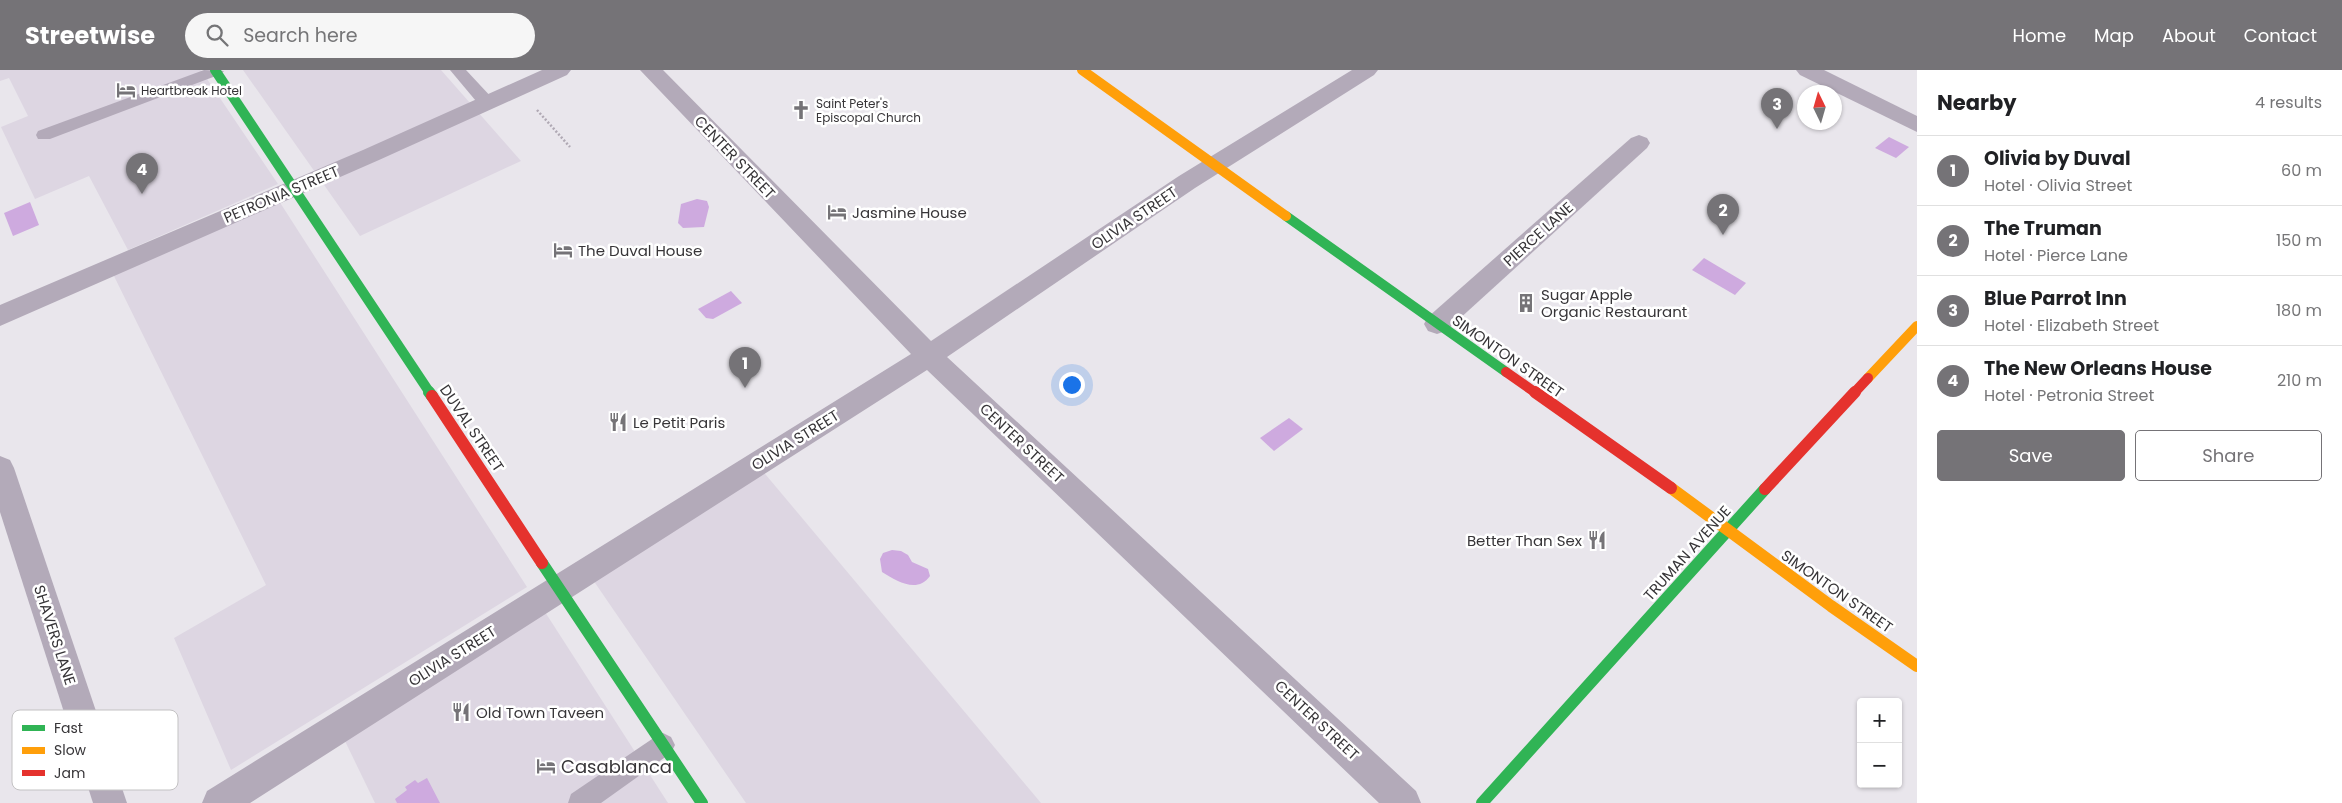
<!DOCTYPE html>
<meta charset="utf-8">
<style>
:root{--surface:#fff;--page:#f6f6f6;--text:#202124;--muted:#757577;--line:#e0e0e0;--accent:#757377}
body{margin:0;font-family:Poppins,sans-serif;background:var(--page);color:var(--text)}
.controls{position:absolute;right:15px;bottom:15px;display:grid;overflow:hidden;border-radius:5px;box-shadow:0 1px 4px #0004}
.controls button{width:45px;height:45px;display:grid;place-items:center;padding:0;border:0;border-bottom:1px solid var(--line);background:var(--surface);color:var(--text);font:25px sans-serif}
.compass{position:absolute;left:1797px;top:15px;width:45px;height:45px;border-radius:50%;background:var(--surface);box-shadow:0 1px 4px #0004;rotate:355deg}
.you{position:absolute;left:1071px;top:314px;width:18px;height:18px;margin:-12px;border:4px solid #fff;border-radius:50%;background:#1a73e8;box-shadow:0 0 0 8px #1a73e833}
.badge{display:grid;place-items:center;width:32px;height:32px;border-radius:50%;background:var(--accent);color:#fff;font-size:16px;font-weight:700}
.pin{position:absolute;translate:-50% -41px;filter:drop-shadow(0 1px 2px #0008)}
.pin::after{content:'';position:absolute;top:26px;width:18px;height:15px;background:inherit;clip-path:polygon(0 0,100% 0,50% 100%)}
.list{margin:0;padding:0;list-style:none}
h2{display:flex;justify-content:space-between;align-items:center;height:65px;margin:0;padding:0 20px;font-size:21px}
h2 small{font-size:16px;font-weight:400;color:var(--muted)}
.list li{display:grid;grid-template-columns:32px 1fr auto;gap:15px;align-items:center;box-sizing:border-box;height:70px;padding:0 20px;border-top:1px solid var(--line)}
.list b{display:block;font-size:19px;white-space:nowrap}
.list p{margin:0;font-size:16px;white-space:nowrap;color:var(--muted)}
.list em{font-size:16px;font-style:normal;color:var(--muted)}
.actions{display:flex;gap:10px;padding:15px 20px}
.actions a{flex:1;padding:11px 0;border:1px solid var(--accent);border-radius:5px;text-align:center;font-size:18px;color:var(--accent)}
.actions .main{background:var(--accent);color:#fff}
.icon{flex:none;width:28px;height:28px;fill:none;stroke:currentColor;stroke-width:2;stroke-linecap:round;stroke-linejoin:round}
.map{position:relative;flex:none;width:1917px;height:733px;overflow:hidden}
header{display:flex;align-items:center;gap:30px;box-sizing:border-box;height:70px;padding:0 25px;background:var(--accent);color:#fff}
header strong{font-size:24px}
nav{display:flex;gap:28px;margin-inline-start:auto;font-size:18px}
.search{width:350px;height:45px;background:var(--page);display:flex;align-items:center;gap:12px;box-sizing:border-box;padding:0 18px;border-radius:28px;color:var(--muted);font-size:19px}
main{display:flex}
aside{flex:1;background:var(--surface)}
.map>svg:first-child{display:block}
.built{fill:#ddd6e2}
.water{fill:#ceaadf}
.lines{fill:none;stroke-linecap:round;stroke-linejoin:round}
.path{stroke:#b0a9b4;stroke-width:2.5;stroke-dasharray:2 2;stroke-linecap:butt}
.lane{fill:#b3aab9;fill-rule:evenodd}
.street{fill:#b3aab9;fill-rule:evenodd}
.fast-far1{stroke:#30b455;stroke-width:10}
.fast{stroke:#30b455;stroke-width:12}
.slow-far1{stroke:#ff9f0a;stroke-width:10}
.slow{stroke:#ff9f0a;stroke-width:12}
.jam-far1{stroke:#e5322d;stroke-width:10}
.jam{stroke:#e5322d;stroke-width:12}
.labels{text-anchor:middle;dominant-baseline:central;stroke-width:5;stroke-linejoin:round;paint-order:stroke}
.far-poi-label{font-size:12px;fill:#373538;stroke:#fff;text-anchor:start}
.street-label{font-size:15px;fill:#373538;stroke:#fff}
.poi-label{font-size:15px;fill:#373538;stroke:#fff;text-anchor:start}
.near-poi-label{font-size:18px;fill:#373538;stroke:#fff;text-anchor:start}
.key{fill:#fff;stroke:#c3c2c3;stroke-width:1}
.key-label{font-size:14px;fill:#373538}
</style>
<header>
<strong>Streetwise</strong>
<div class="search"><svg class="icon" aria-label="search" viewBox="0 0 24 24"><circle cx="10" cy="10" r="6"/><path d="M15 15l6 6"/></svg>Search here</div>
<nav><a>Home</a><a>Map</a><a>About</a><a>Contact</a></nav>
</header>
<main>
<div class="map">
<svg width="1917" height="733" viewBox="0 0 1917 733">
<rect width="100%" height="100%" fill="#e9e6ec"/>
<!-- built -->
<g class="built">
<path d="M0 0H201L278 114 128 180 89 106 35 129 1 57 28 46 9 8 0 11Z"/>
<path d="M243 0H441L521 91 360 166Z"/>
<path d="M279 131 527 517 231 700 174 568 266 515 113 204Z"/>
<path d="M761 399 1041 733H746L591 507Z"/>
<path d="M545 542 668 733H375L344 669Z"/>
</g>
<!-- water -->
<g class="water">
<path d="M1889 67 1909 77 1896 88 1875 78Z"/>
<path d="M697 129 707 131 709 137 704 157 683 158 678 153 681 134Z"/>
<path d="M30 132 39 155 13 166 4 143Z"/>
<path d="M1704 188 1746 213 1735 225 1692 200Z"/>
<path d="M731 221 742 233 713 249 706 248 698 239Z"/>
<path d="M1289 348 1303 359 1274 381 1260 368Z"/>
<path d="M892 480 901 481 908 485 912 492 928 499 930 506C917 524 897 511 882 502L880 489 883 483Z"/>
<path d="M427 708 440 733H397L395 729 407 720 405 717 415 710 418 713Z"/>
</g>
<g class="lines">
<!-- path -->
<path class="path" d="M537 40 570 77"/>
<!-- lane -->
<g class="lane">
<path d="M204 0 224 1 221 4 50 69H38L36 65 38 61Z"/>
<path d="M450 0H466L493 29 495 33 493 37H481Z"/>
<path d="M663 663 671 667 675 675 671 683 601 733H568L571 724 655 667Z"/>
</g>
<!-- street -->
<g class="street">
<path d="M542 0H571L567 5 379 90 0 256V235L363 80Z"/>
<path d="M640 0H663L931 271 1179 106 1352 0H1378L1374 5 1195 118 947 287 1416 721 1421 733H1379L927 300 250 733H202L207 721 911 284Z"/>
<path d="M1796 0H1824L1917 46V62L1800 5Z"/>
<path d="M1639 65 1647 68 1650 73 1647 78 1446 261 1437 264 1428 261 1424 254 1428 247 1631 68Z"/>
<path d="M0 386 10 390 14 398 127 733H93L0 442Z"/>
</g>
<!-- fast-far1 -->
<g class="fast-far1">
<path d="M215 0 430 323"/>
<path d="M1286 146 1506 302"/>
</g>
<!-- fast -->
<g class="fast">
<path d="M429 322 432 326"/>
<path d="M542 493 702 733"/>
<path d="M1482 733 1765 419"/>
</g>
<!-- slow-far1 -->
<g class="slow-far1">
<path d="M1082 0 1286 146"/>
<path d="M1868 308 1917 256"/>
</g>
<!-- slow -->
<path class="slow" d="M1671 418 1831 536 1917 596"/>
<!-- jam-far1 -->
<g class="jam-far1">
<path d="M1506 302 1536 323"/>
<path d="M1854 323 1868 308"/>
</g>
<!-- jam -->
<g class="jam">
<path d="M1535 322 1671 418"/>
<path d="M432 326 542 493"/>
<path d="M1765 419 1855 322"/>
</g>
</g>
<!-- icons -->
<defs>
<g id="hotel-bare" transform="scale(1.5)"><path d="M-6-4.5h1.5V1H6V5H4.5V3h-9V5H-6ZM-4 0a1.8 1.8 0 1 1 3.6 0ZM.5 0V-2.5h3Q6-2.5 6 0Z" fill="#757377" stroke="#fff" stroke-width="2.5" paint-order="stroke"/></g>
<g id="church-bare" transform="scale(1.5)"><path d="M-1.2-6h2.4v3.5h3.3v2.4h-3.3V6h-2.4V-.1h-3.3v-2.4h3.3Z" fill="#757377" stroke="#fff" stroke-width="2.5" paint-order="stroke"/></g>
<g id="building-bare" transform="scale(1.5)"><path d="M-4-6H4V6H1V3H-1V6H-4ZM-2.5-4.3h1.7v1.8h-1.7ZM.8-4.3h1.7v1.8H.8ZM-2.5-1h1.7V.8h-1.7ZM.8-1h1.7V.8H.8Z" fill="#757377" stroke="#fff" stroke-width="2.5" paint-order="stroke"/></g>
<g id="restaurant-bare" transform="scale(1.5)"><path d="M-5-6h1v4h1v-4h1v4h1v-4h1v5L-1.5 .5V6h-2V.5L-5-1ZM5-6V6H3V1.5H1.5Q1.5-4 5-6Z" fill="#757377" stroke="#fff" stroke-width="2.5" paint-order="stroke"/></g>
</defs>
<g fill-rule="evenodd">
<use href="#hotel-bare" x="126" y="20"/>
<use href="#church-bare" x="801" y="40"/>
<use href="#hotel-bare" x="837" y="142"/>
<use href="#hotel-bare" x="563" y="180"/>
<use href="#building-bare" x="1526" y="233"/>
<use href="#restaurant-bare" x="618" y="352"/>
<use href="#restaurant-bare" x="1597" y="470"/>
<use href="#restaurant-bare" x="461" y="642"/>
<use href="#hotel-bare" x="546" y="696"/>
</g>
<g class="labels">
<!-- far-poi labels -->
<g class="far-poi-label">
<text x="141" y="20">Heartbreak Hotel</text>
<text x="816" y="33">Saint Peter's<tspan x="816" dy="14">Episcopal Church</tspan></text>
</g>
<!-- street labels -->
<g class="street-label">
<text transform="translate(735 87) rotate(46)">CENTER STREET</text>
<text transform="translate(281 124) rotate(-23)">PETRONIA STREET</text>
<text transform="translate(1134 148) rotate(-34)">OLIVIA STREET</text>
<text transform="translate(1538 164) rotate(-42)">PIERCE LANE</text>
<text transform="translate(1508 286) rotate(35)">SIMONTON STREET</text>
<text transform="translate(472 358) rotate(56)">DUVAL STREET</text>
<text transform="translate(795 370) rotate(-32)">OLIVIA STREET</text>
<text transform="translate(1022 373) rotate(43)">CENTER STREET</text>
<text transform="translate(1687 483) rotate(-48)">TRUMAN AVENUE</text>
<text transform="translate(1837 521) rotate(35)">SIMONTON STREET</text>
<text transform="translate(55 565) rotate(72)">SHAVERS LANE</text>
<text transform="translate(452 586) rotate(-32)">OLIVIA STREET</text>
<text transform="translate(1317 650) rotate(43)">CENTER STREET</text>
</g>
<!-- poi labels -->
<g class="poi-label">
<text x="852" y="142">Jasmine House</text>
<text x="578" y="180">The Duval House</text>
<text x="1541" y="224">Sugar Apple<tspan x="1541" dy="17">Organic Restaurant</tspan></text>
<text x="633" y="352">Le Petit Paris</text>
<text x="1582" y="470" text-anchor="end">Better Than Sex</text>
<text x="476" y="642">Old Town Taveen</text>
</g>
<!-- near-poi labels -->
<g class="near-poi-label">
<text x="561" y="696">Casablanca</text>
</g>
</g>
<!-- legend -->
<rect x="12" y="640" width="166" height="80" rx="8" class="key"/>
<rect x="22" y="655" width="23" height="6" fill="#30b455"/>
<rect x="22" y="677" width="23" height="7" fill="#ff9f0a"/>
<rect x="22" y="700" width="23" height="6" fill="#e5322d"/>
<g class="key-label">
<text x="54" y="663">Fast</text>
<text x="54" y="685">Slow</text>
<text x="54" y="708">Jam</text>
</g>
</svg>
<div class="controls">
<button>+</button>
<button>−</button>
</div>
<svg class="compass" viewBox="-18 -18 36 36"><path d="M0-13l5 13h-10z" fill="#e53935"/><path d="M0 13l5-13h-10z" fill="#757577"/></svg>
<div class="you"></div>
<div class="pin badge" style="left:745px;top:318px">1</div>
<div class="pin badge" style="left:1723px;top:165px">2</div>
<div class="pin badge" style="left:1777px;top:59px">3</div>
<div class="pin badge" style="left:142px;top:124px">4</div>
</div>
<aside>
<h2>Nearby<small>4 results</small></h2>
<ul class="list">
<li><span class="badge">1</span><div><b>Olivia by Duval</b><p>Hotel · Olivia Street</p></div><em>60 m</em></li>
<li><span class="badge">2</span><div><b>The Truman</b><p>Hotel · Pierce Lane</p></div><em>150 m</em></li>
<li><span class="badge">3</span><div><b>Blue Parrot Inn</b><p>Hotel · Elizabeth Street</p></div><em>180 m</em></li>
<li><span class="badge">4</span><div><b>The New Orleans House</b><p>Hotel · Petronia Street</p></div><em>210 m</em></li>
</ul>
<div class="actions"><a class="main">Save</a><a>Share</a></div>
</aside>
</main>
